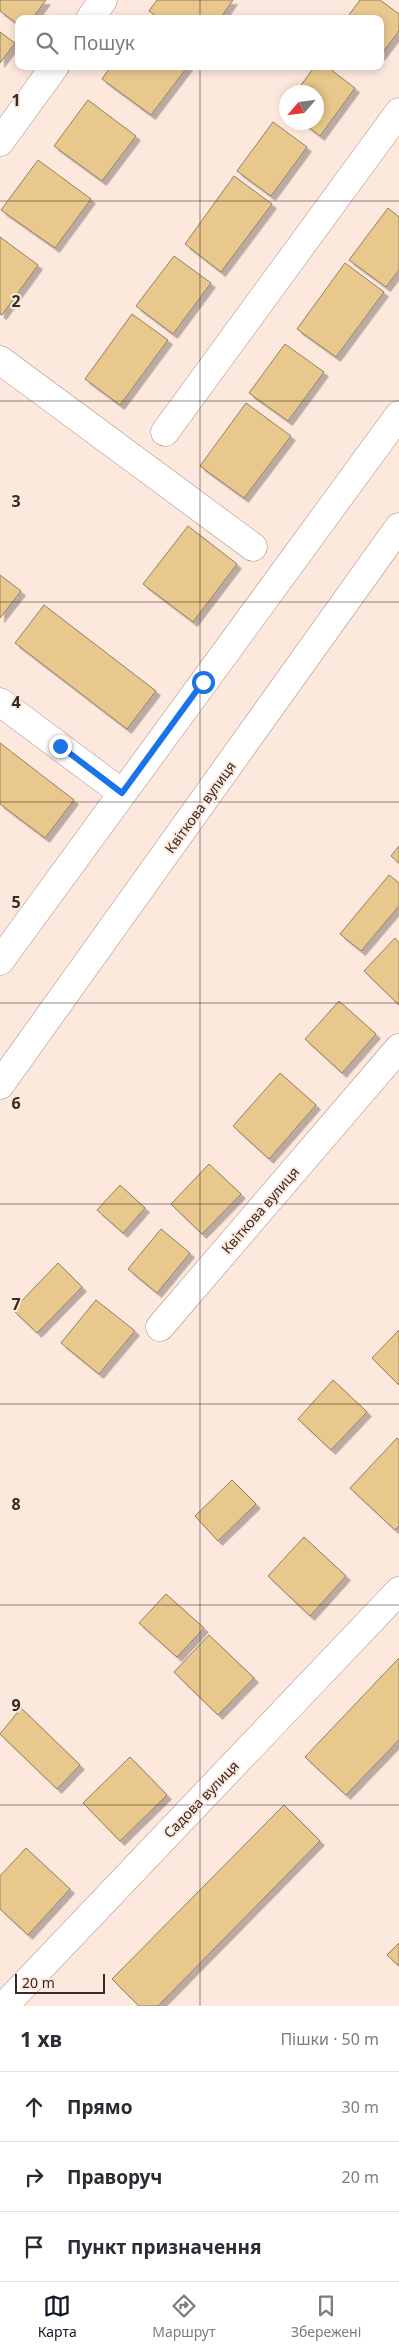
<!DOCTYPE html>
<html lang="uk">
<meta charset="utf-8">
<style>
:root{--surface:#fff;--page:#f2f2f3;--text:#2b2b33;--muted:#7c7c81;--line:#e1e1e2;--accent:#111827}
body{margin:0;font-family:"Noto Sans",sans-serif;background:var(--page);color:var(--text)}
.compass{position:absolute;left:279px;top:85px;width:45px;height:45px;border-radius:50%;background:var(--surface);box-shadow:0 2px 8px #0003;rotate:242deg}
.scale{position:absolute;left:15px;bottom:12px;width:90px;box-sizing:border-box;padding-left:5px;border:2px solid #382b24;border-top:0;font-size:14px;line-height:18px;white-space:nowrap;color:#382b24;-webkit-text-stroke:4px #fde8dd;paint-order:stroke}
.stop{position:absolute;width:15px;height:15px;margin:-11px;border:4px solid #1a73e8;border-radius:50%;background:#fff}
.stop.end{background:#1a73e8;border-color:#fff;box-shadow:0 1px 5px #0008}
.list{margin:0;padding:0;list-style:none}
h2{display:flex;justify-content:space-between;align-items:center;height:65px;margin:0;padding:0 20px;font-size:21px}
h2 small{font-size:16px;font-weight:400;color:var(--muted)}
.list li{display:grid;grid-template-columns:32px 1fr auto;gap:15px;align-items:center;box-sizing:border-box;height:70px;padding:0 20px;border-top:1px solid var(--line)}
.list b{display:block;font-size:19px;white-space:nowrap}
.list em{font-size:16px;font-style:normal;color:var(--muted)}
.icon{flex:none;width:28px;height:28px;fill:none;stroke:currentColor;stroke-width:2;stroke-linecap:round;stroke-linejoin:round}
.map{position:relative;flex:none;width:399px;height:2006px;overflow:hidden}
.search{position:absolute;background:var(--surface);box-shadow:0 2px 8px #0003;left:15px;right:15px;top:15px;height:55px;display:flex;align-items:center;gap:12px;box-sizing:border-box;padding:0 18px;border-radius:10px;color:var(--muted);font-size:19px}
.sheet{height:275px;background:var(--surface)}
nav{display:flex;justify-content:space-around;align-items:center;box-sizing:border-box;height:70px;border-top:1px solid var(--line);background:var(--surface);font-size:14px;color:var(--muted)}
nav a{display:grid;justify-items:center;gap:2px}
nav .on{color:var(--accent)}
.map>svg:first-child{display:block}
.building{fill:#e9c88d;stroke:#908064;filter:url(#shadow)}
.lines{fill:none;stroke-linecap:round;stroke-linejoin:round}
.minor-casing{stroke:#ac8d7c;stroke-width:29}
.minor{stroke:#fff;stroke-width:28}
.route{stroke:#1a73e8;stroke-width:6}
.grid{fill:none;stroke:#382b24;stroke-width:1;stroke-opacity:0.55}
.labels{text-anchor:middle;dominant-baseline:central;stroke-width:4;stroke-linejoin:round;paint-order:stroke}
.street-label{font-size:14px;fill:#382b24;stroke:#fde8dd}
.grid-label{font-size:16px;text-anchor:middle;font-weight:bold;fill:#382b24;stroke:#fde8dd;stroke-width:4;stroke-linejoin:round;paint-order:stroke}
</style>
<div class="map">
<svg width="399" height="2006" viewBox="0 0 399 2006">
<defs>
<filter id="shadow"><feDropShadow dx="4.5" dy="4.5" stdDeviation="0" flood-color="#0004"/></filter>
</defs>
<rect width="100%" height="100%" fill="#fde8dd"/>
<!-- building -->
<g class="building">
<path d="M0 0H46L32 19H19V25L0 11Z"/>
<path d="M157 0H233L220 19H160L149 11Z"/>
<path d="M360 0H380L399 14V31L380 56V19H346Z"/>
<path d="M0 32 15 43 0 63Z"/>
<path d="M111 66H188L151 115 102 79Z"/>
<path d="M315 66H326L355 88 320 136 302 122H316V92H296Z"/>
<path d="M88 100 136 136 102 181 54 146Z"/>
<path d="M273 122 307 147 271 196 237 171Z"/>
<path d="M38 160 91 199 55 248 1 210Z"/>
<path d="M234 176 272 204 221 272 185 244Z"/>
<path d="M388 208 399 217V270L386 287 349 260Z"/>
<path d="M0 237 38 265 2 315 0 314Z"/>
<path d="M174 256 211 283 173 334 136 306Z"/>
<path d="M345 263 384 292 336 357 297 329Z"/>
<path d="M132 314 168 340 120 405 85 379Z"/>
<path d="M285 344 324 372 288 421 249 393Z"/>
<path d="M246 403 291 436 244 498 200 466Z"/>
<path d="M188 526 237 564 193 622 143 584Z"/>
<path d="M0 575 21 591 0 618Z"/>
<path d="M44 605 156 691 127 729 15 643Z"/>
<path d="M0 743 74 800 45 838 0 804Z"/>
<path d="M399 846V863L391 856Z"/>
<path d="M389 875 399 883V906L361 951 340 934Z"/>
<path d="M395 938 399 943V1005L364 971Z"/>
<path d="M339 1001 376 1034 342 1073 305 1039Z"/>
<path d="M280 1073 316 1105 269 1159 233 1126Z"/>
<path d="M209 1164 241 1194 202 1234 171 1204Z"/>
<path d="M120 1185 145 1208 123 1233 97 1210Z"/>
<path d="M161 1229 190 1253 157 1293 128 1269Z"/>
<path d="M58 1263 82 1287 37 1333 13 1310Z"/>
<path d="M96 1300 135 1331 99 1374 61 1343Z"/>
<path d="M399 1330V1385L372 1358Z"/>
<path d="M333 1380 367 1412 331 1450 298 1419Z"/>
<path d="M397 1438 399 1440V1526L395 1530 350 1488Z"/>
<path d="M232 1480 256 1504 218 1541 195 1516Z"/>
<path d="M304 1537 346 1576 310 1616 268 1576Z"/>
<path d="M166 1594 204 1628 177 1657 139 1623Z"/>
<path d="M209 1635 254 1678 218 1715 174 1672Z"/>
<path d="M399 1658V1740L346 1795 305 1757Z"/>
<path d="M21 1708 80 1765 57 1789 0 1734Z"/>
<path d="M130 1757 167 1795 120 1841 83 1803Z"/>
<path d="M284 1805 320 1841 158 2006H139L112 1979Z"/>
<path d="M26 1848 70 1889 28 1935 0 1909V1876Z"/>
<path d="M399 1943V1966L387 1955Z"/>
</g>
<g class="lines">
<!-- minor casing -->
<g class="minor-casing">
<g id="minor">
<path d="M90 19 103 0"/>
<path d="M0 142 55 66"/>
<path d="M0 360 253 547"/>
<path d="M165 432 399 112"/>
<path d="M0 702 122 793"/>
<path d="M0 961 399 415"/>
<path d="M0 1085 399 527"/>
<path d="M160 1327 399 1048"/>
<path d="M4 2006 399 1591"/>
</g>
</g>
<!-- minor -->
<use href="#minor" class="minor"/>
</g>
<g class="lines">
<!-- route -->
<path class="route" d="M60 746 122 793 203 682"/>
</g>
<!-- grid -->
<path class="grid" d="M200 0V19M200 66V2006M0 201H399M0 401H399M0 602H399M0 802H399M0 1003H399M0 1204H399M0 1404H399M0 1605H399M0 1805H399"/>
<g class="labels">
<!-- street labels -->
<g class="street-label">
<text transform="translate(200 807) rotate(-54)">Квіткова вулиця</text>
<text transform="translate(260 1210) rotate(-49)">Квіткова вулиця</text>
<text transform="translate(201 1799) rotate(-46)">Садова вулиця</text>
</g>
</g>
<g class="grid-label">
<text x="16" y="106">1</text>
<text x="16" y="307">2</text>
<text x="16" y="507">3</text>
<text x="16" y="708">4</text>
<text x="16" y="908">5</text>
<text x="16" y="1109">6</text>
<text x="16" y="1310">7</text>
<text x="16" y="1510">8</text>
<text x="16" y="1711">9</text>
</g>
</svg>
<svg class="compass" viewBox="-18 -18 36 36"><path d="M0-13l5 13h-10z" fill="#e53935"/><path d="M0 13l5-13h-10z" fill="#7c7c81"/></svg>
<div class="scale">20 m</div>
<div class="stop" style="left:203px;top:682px"></div>
<div class="stop end" style="left:60px;top:746px"></div>
<div class="search"><svg class="icon" aria-label="search" viewBox="0 0 24 24"><circle cx="10" cy="10" r="6"/><path d="M15 15l6 6"/></svg>Пошук</div>
</div>
<section class="sheet">
<h2>1 хв<small>Пішки · 50 m</small></h2>
<ul class="list">
<li><svg class="icon" aria-label="ahead" viewBox="0 0 24 24"><path d="M12 20V5M6 11l6-6 6 6"/></svg><div><b>Прямо</b></div><em>30 m</em></li>
<li><svg class="icon" aria-label="right" viewBox="0 0 24 24"><path d="M7 20v-9h11M14 6l5 5-5 5"/></svg><div><b>Праворуч</b></div><em>20 m</em></li>
<li><svg class="icon" aria-label="arrive" viewBox="0 0 24 24"><path d="M6 21V4h12l-3 4 3 4H6"/></svg><div><b>Пункт призначення</b></div></li>
</ul>
</section>
<nav>
<a class="on"><svg class="icon" aria-label="map" viewBox="0 0 24 24"><path d="M3 6l6-2 6 2 6-2v14l-6 2-6-2-6 2zM9 4v14M15 6v14"/></svg>Карта</a>
<a><svg class="icon" aria-label="directions" viewBox="0 0 24 24"><path d="M12 3l9 9-9 9-9-9zM9 14v-3h6M13 9l2 2-2 2"/></svg>Маршрут</a>
<a><svg class="icon" aria-label="saved" viewBox="0 0 24 24"><path d="M7 4h10v16l-5-4-5 4z"/></svg>Збережені</a>
</nav>
